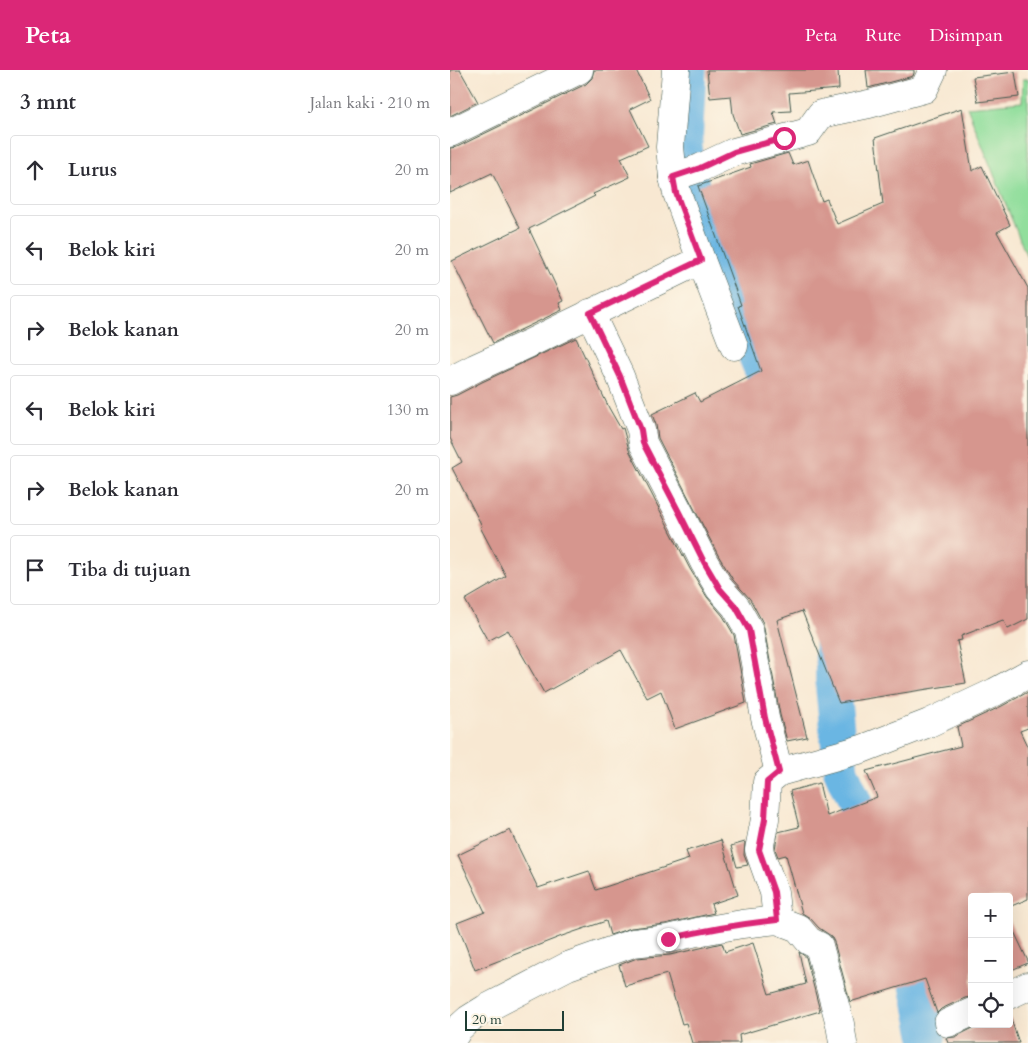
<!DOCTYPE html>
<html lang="id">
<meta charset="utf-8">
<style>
:root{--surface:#fff;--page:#f7f7f7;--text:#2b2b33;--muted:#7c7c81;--line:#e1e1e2;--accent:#db2777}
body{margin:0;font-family:Cardo,serif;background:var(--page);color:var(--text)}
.controls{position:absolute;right:15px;bottom:15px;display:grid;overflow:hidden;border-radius:5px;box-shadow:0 5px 20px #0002}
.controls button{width:45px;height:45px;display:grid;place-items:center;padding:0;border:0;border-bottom:1px solid var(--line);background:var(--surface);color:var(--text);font:25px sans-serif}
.scale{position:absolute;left:15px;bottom:12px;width:99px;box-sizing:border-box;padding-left:5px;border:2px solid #1f3d34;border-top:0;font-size:14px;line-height:18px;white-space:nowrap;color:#1f3d34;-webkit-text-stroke:4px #fcf5e5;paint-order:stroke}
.stop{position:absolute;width:15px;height:15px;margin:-11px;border:4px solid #db2777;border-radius:50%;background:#fff}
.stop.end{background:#db2777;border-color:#fff;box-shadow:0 1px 5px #0008}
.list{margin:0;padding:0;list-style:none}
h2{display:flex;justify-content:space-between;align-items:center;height:65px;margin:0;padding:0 20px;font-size:21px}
h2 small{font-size:16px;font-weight:400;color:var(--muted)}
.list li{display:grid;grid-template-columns:32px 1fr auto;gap:15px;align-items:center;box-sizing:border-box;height:70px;margin:0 10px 10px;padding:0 10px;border:1px solid var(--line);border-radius:5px}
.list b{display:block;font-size:19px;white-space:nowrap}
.list em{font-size:16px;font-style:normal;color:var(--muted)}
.icon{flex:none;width:28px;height:28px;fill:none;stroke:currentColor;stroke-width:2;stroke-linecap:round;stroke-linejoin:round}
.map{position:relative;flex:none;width:578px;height:973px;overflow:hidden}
header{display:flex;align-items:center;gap:30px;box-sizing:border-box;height:70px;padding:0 25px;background:var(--accent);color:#fff}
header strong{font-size:24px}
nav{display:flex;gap:28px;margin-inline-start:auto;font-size:18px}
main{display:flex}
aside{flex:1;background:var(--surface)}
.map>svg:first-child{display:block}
.green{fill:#91de9c;stroke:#588e68}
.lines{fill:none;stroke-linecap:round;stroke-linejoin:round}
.canal{stroke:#6ab6e3;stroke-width:35}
.building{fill:#d6968e}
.minor-casing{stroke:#40574c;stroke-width:29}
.minor{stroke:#fff;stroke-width:28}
.route{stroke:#db2777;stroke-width:6}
</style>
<header>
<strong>Peta</strong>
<nav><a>Peta</a><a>Rute</a><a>Disimpan</a></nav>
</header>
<main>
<aside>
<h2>3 mnt<small>Jalan kaki · 210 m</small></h2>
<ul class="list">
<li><svg class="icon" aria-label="ahead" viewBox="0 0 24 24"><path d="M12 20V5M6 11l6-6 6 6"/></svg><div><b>Lurus</b></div><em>20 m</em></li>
<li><svg class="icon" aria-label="left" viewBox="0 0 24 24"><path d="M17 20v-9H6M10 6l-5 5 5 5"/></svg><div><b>Belok kiri</b></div><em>20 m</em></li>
<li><svg class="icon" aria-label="right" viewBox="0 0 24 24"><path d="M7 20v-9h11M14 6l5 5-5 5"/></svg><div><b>Belok kanan</b></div><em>20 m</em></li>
<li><svg class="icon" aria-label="left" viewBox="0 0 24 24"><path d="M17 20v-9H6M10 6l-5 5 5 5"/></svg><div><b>Belok kiri</b></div><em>130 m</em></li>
<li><svg class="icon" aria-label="right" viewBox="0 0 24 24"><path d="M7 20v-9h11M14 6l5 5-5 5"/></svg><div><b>Belok kanan</b></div><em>20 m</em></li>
<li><svg class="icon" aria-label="arrive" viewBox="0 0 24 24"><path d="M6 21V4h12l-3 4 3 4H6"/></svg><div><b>Tiba di tujuan</b></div></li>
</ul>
</aside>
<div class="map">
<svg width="578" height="973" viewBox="0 0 578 973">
<rect width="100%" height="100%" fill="#fcf5e5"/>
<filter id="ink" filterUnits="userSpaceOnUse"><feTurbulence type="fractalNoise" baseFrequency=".02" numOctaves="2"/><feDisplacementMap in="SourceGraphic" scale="10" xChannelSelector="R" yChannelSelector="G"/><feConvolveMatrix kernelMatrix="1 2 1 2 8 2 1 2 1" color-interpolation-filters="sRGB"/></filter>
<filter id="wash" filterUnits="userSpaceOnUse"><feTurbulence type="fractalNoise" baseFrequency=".0096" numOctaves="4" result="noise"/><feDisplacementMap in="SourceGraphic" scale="20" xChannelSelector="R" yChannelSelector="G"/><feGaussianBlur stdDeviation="1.12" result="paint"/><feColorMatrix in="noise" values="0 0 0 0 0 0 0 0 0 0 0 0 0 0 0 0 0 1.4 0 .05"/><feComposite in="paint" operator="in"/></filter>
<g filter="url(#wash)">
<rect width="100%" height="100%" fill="#f8e8d2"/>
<!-- green -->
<path class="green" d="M573 9H578V190L517 37 572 32Z"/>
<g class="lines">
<!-- canal -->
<g class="canal">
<path d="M239 0 235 77 240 109 251 144 278 220 327 337"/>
<path d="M382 569 383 620 391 701 425 780"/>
<path d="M454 867 465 906 478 969 477 973"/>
</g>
</g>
<g id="blocks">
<!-- building -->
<g class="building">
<path d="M0 0H10L28 32 0 46Z"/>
<path d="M144 0H186L200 29 180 39 198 76 171 88 180 107 143 124 145 126 79 159 113 231 109 233 112 240 43 273 2 191 70 158 42 103 0 123V78L7 77 136 14 142 8Z"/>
<path d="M257 0H388L389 19 339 23 341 41 323 42 327 54 290 64 283 44 281 26 260 28Z"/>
<path d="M416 0H464V3L463 6 418 18Z"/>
<path d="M565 2 569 27 528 32 523 7Z"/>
<path d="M512 38 522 101 532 96 560 155 547 162 578 218V549L558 559 553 550 511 566 512 570 507 571 516 613 389 633 352 541 327 550 357 667 337 671 330 645 313 553 300 529 283 510 268 485 208 368 206 355 202 344 245 323 250 332 311 301 288 236 291 235 248 116 301 97 300 94 338 83 343 95 358 90 372 131 377 129 387 154 433 134 425 68Z"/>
<path d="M126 268 159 338 171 359 173 358 179 380 240 499 257 527 273 546 284 565 296 633 225 659 211 621 197 628 171 580 94 623 58 560 38 571 15 530 56 506 30 457 32 456 2 398 12 392 0 368V327L7 325 32 312Z"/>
<path d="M578 622V658L570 661 578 678V829L559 837V827H522V927L515 928 491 939 487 943 475 909 400 932 384 872 381 866 369 858 360 848 352 843 336 785 328 787 325 779 328 762 349 757 340 721 369 713 377 746 427 727 416 701 511 676 507 657 552 636Z"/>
<path d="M60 760 88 818 139 801 146 820 239 789 236 781 271 770 288 825 261 834 264 843 215 854 181 858 160 865 156 851 112 866 25 900 7 853 35 842 8 785Z"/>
<path d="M295 772 294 785 298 795 287 797 281 776Z"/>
<path d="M559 851 578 891V893L559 901Z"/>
<path d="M272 873 275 882 303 873 319 924 356 914 349 882 356 887 370 941 289 965 290 973H242L236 953 232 954 217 904 175 916 169 895 187 888 220 885Z"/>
<path d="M559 943 569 973H498L496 968 505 967 531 954H559Z"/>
</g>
</g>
</g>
<g filter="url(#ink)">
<use href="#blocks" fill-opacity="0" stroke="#40574c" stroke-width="1"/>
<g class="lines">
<!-- minor casing -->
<g class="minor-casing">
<g id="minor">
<path d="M0 63 129 0"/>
<path d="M223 107 250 98 284 82 358 62 371 44 419 34 474 19 483 0"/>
<path d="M251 190 284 276"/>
<path d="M140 243 170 306 191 360 193 373 230 444 254 492 270 519 286 537 299 560 315 648 329 702"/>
<path d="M0 311 25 298 78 274 251 190 227 123 223 107 220 77 226 0"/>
<path d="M327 850 324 822 309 780 315 749 317 712 329 702 412 679 479 653 545 622 578 604"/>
<path d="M559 925 578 916"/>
<path d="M498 953 522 942"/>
<path d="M0 973 4 966 9 958 19 949 35 939 118 896 183 873 218 869 247 862 292 854 327 850 348 858 359 871 369 876 390 954 393 973"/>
</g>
</g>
<!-- minor -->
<use href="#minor" class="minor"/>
</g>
</g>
<g class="lines" filter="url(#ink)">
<!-- route -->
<path class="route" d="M218 869C254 860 290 854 327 850L324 822 309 780 315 749 317 712 329 702 315 648 299 560 286 537 270 519 254 492 230 444 193 373 191 360 170 306 140 243 251 190 226 123 223 107 250 98 284 82 334 68"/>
</g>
</svg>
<div class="controls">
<button>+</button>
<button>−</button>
<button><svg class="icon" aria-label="locate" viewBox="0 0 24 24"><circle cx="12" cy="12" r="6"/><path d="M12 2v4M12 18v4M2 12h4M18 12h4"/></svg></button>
</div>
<div class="scale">20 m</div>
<div class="stop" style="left:334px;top:68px"></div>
<div class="stop end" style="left:218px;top:869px"></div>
</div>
</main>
